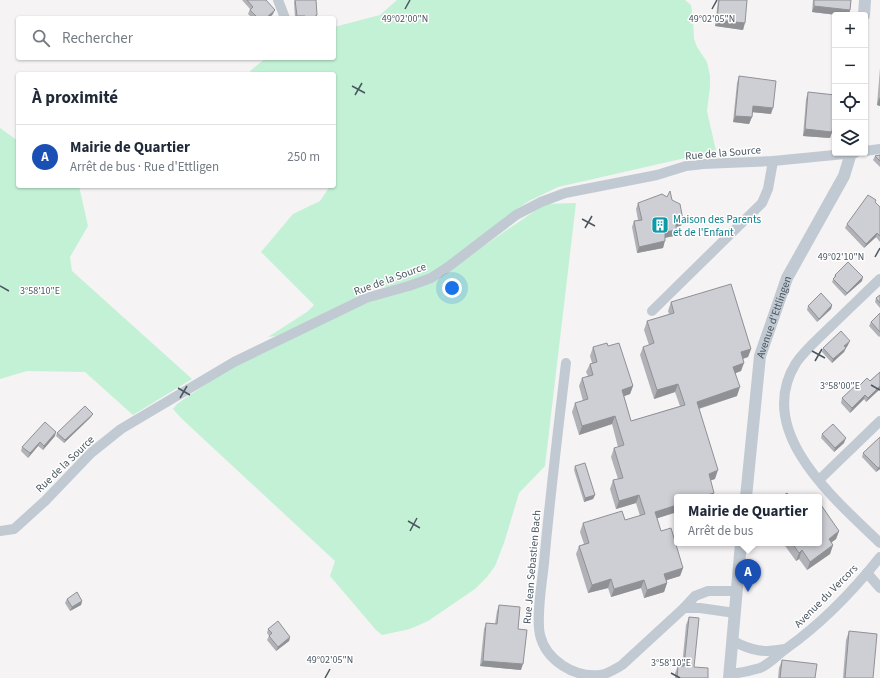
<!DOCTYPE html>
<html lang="fr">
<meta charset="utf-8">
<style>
:root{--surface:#fff;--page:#f2f2f3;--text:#1f2937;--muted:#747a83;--line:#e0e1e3;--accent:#1a73e8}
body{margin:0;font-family:"Source Sans 3",sans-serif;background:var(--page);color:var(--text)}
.controls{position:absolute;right:12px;top:12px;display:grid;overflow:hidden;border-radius:4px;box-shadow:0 1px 3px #0004}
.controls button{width:36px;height:36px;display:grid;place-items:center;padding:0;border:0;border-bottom:1px solid var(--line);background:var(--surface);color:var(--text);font:20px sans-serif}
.you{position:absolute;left:452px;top:288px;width:14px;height:14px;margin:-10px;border:3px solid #fff;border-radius:50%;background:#1a73e8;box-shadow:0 0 0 6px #1a73e833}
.badge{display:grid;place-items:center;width:26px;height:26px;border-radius:50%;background:var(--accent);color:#fff;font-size:13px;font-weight:700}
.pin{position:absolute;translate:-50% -33px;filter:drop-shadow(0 1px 2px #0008)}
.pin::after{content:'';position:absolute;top:21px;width:14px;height:12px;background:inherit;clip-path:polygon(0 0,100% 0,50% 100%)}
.popup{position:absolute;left:674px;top:494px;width:148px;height:52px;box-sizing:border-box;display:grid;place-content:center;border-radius:4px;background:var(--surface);filter:drop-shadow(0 1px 3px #0005);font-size:13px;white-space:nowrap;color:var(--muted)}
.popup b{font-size:15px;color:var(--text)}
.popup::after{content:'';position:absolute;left:50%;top:100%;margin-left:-8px;border:8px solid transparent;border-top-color:var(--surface)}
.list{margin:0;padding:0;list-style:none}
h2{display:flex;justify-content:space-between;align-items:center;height:52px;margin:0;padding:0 16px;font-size:17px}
h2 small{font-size:13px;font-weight:400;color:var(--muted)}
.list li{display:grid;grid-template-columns:26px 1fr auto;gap:12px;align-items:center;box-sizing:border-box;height:64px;padding:0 16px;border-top:1px solid var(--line)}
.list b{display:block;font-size:15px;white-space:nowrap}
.list p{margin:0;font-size:13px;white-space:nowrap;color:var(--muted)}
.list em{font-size:13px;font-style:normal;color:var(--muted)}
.icon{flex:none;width:22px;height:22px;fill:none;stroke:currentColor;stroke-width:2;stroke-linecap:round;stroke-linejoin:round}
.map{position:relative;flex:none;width:880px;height:678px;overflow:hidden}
.search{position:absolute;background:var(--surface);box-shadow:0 1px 3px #0004;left:16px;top:16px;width:320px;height:44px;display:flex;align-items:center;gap:10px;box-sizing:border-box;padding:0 14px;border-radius:4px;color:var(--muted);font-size:15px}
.panel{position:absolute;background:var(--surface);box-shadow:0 1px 3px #0004;left:16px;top:72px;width:320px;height:116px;border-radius:4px}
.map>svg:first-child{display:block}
.green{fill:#c3f1d5}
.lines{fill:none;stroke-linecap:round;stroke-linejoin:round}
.minor{stroke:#c1cad2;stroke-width:10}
.tertiary{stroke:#c1cad2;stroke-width:12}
.wall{fill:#b0b2b7}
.shaded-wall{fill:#909195}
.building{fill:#cdcfd5;stroke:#909195}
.ticks{fill:none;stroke:#4a5661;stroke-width:1.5}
.labels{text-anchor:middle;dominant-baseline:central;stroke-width:3;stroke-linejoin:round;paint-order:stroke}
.street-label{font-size:11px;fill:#4a5661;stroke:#fff}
.culture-label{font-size:11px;fill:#0d838f;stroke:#fff;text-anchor:start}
.ticks-label{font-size:10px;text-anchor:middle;fill:#4a5661;stroke:#fff;stroke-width:3;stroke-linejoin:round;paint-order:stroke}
</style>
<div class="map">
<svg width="880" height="678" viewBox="0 0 880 678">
<rect width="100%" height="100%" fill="#f5f3f3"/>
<!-- green -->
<g class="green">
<path d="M397 0H685L691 5 693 18 694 39 697 47 707 62 710 76V87L707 111 716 151 558 187 529 201 505 217 480 238 449 261 430 273 412 281 395 286 360 290 361 295 299 325 276 336 268 337 307 312 314 305 261 252 293 214 320 201 330 186H334V74H252L250 71 266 58H334V27L380 15Z"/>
<path d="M0 128 18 141V186H79L88 226 70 257 72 271 192 379 133 415 85 372 27 371 0 379Z"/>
<path d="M576 203 545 466 519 493 504 543 495 566 487 577 475 589 428 621 410 629 382 635 376 630 330 576 335 561 181 418 173 409 177 404 235 364 355 306 409 291 431 283 501 234 545 204Z"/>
</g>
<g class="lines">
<!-- minor -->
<g class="minor">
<path d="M278 0 285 18"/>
<path d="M865 151 880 149"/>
<path d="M880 279C863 295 846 312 829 328 818 339 805 350 796 363 753 432 836 500 880 543"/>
<path d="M652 311 762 203 768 189 773 161"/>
<path d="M566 363C558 430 550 496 544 563 542 583 536 616 540 635 546 660 574 678 600 675 608 674 615 669 622 665L684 608"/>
<path d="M819 480 880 421"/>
<path d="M0 531 14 529 45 501 91 453 121 429 234 362 366 298 409 286 431 278 448 267 516 215 541 202 565 193 657 175 686 166 703 164 773 161 855 153"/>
<path d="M867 573 880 588"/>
<path d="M735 613 700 608H684L695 596 708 591H737"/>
<path d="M733 641C752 651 764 653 785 649"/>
<path d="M730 674C740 673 750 671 760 668 771 663 777 655 787 648 822 623 853 591 880 557"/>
</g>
<!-- tertiary -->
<g class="tertiary">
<path d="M864 15 865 0"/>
<path id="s1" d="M746 497 760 356 787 278 844 176 851 153"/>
<path d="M729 678 741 543"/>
</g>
</g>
<!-- wall -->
<g class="wall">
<path d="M242 0H266L273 14 269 18H252L248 14 250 9Z"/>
<path d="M295 0H316L317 15 316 18H295L294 2Z"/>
<path d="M718 0H747L743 30 715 26Z"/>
<path d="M813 0H851L850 10 849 15H837L812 12Z"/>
<path d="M880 68V106L877 105Z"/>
<path d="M739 76 771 114 752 112V117L749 124 733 122 737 83Z"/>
<path d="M808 92 832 132 830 138 803 136 806 99Z"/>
<path d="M880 155V167L873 160 875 156Z"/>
<path d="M672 200 681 226 676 227 674 236 665 238 663 248 637 253 632 227 634 221 638 220 636 209 638 203Z"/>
<path d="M875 202 880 207V242L876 237 864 248 845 228 847 224Z"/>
<path d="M835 275 862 281 845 296 832 282Z"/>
<path d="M880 295V308L875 302 876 298Z"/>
<path d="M671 302 751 349 748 357 743 359 741 371 736 373 737 396 699 409 715 479 711 480 677 497V512L657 518 661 531 683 568 680 576 666 580 667 583 664 592 644 598 641 588 611 597 608 588 588 593 576 554 579 546 584 544 580 532 583 523 625 520 640 516 636 503 616 509 610 489 613 480 618 479 611 457 614 448 618 447 612 424 579 435 572 412 575 403 583 401 579 386 582 378 588 376 586 372 590 364 592 363 590 356 593 347 608 346 633 386 630 394 624 396 631 421 680 406 675 392 654 399 640 355 643 347 649 345 644 330 647 321 669 314 668 311Z"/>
<path d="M832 305 831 309 817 322 807 310 808 306Z"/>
<path d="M880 313V336L879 337 869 326 871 322Z"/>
<path d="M848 345 846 348 844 352 832 363 822 352 823 348Z"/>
<path d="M880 372V389L866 402 864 399 850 413 841 403 842 398 858 387 870 381Z"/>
<path d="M91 417 64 443 56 436 57 433Z"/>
<path d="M822 434 844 443 834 452 821 438Z"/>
<path d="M55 436 43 450 38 446 28 458 21 451 22 447Z"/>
<path d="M880 437V469L876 472 862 457 863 453Z"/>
<path d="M575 466 595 495 593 499 584 502 574 470Z"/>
<path d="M839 531 836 539 831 543 833 545 830 554 807 570 799 559 796 561 783 543H819Z"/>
<path d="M67 599 82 601 81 605 70 611 65 603Z"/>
<path d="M499 605 518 629 521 670 480 666 484 629 486 623 495 624 497 611Z"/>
<path d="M689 617 694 667 708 678H675V673L678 666H682L686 625Z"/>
<path d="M268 629 290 637 289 641 276 651 267 640 269 636 267 633Z"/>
<path d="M849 631 873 678H843L846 640Z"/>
<path d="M782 660 815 678H778L779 668Z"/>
</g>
<!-- shaded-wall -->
<g class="shaded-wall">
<path d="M814 6 850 10 849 15H837L812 12Z"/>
<path d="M275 10 273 14 269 18H266Z"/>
<path d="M297 16H305L304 18H296Z"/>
<path d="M717 20 745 23 743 30 715 26Z"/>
<path d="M879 98H880V106L877 105Z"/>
<path d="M753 106 773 108 771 114 751 112Z"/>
<path d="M735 116 752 117 749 124 733 122Z"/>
<path d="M805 129 832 132 830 138 803 136Z"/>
<path d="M683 220 681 226 674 227 676 221Z"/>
<path d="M676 230 674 236 663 238 665 232Z"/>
<path d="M877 233 876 237 864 248 866 244Z"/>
<path d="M665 241 663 248 637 253 639 247Z"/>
<path d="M863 277 862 281 845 296 847 293Z"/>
<path d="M832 305 831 309 817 322 819 319Z"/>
<path d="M850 341 848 345 846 348 844 352 832 363 833 359 844 346Z"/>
<path d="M751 349 748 357 738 360 741 352Z"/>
<path d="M744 363 741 371 730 375 733 367Z"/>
<path d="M678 384 675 392 654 399 657 390Z"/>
<path d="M633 386 630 394 619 398 622 390Z"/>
<path d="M880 386V389L866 402 868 398Z"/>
<path d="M740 387 737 396 694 410 697 402Z"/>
<path d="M865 395 864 399 850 413 852 408Z"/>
<path d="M93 414 91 417 64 443 65 440Z"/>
<path d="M615 416 612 424 579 435 582 426Z"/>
<path d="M56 432 55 436 43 450 44 446Z"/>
<path d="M846 438 844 443 834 452 835 448Z"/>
<path d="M40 442 38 446 28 458 30 453Z"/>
<path d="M880 467V469L876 472 878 468Z"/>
<path d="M718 470 715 479 706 482 709 474Z"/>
<path d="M714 493 713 497H701Z"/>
<path d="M595 495 593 499 584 502 585 498Z"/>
<path d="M639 495 636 503 616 509 619 501Z"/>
<path d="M677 505V512L652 520 655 512Z"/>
<path d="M839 531 836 539 825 547 829 539Z"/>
<path d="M833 545 830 554 807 570 810 562Z"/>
<path d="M802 550 799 559 796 561 799 553Z"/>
<path d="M683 568 680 576 661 582 664 574Z"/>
<path d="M611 579 608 588 588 593 592 585Z"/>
<path d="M644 580 641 588 611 597 614 589Z"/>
<path d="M667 583 664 592 644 598 647 590Z"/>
<path d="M82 601 81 605 70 611 72 607Z"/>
<path d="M290 637 289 641 276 651 278 647Z"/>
<path d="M483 661 523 664 521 670 480 666Z"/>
</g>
<!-- building -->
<g class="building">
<path d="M247 0H266L275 10 266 18H258L250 10 253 7Z"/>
<path d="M295 0H316L317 15H316V18H305V16H297Z"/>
<path d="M719 0H747L745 23 717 20Z"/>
<path d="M814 0H851L850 10 814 6Z"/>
<path d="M739 76 776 81 773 108 753 106 752 117 735 116Z"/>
<path d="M808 92 835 95V103L832 132 805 129Z"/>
<path d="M880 155V161L875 156Z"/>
<path d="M670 191 672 200 680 204 683 220 676 221V230L665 232V241L639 247 634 221 642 220 638 203 662 194 667 197Z"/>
<path d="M868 195 876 200 875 202 880 207V236L877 233 866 244 847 224Z"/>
<path d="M848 262 863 277 847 293 833 279 836 276 835 275Z"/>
<path d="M731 284 751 349 741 352 744 363 733 367 740 387 697 402 718 470 709 474 714 493 701 497H677V505L655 512 661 531 671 528 683 568 664 574 667 583 647 590 644 580 614 589 611 579 592 585 579 546 589 543 583 523 622 511 625 520 645 514 639 495 619 501 613 480 623 478 614 448 624 445 615 416 582 426 575 403 588 399 582 378 593 375 590 364 597 362 593 347 607 343 608 346 619 343 633 386 622 390 631 421 685 405 678 384 657 390 643 347 654 343 647 321 674 313 671 302Z"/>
<path d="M821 293 832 305 819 319 808 306Z"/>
<path d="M880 295V303L876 298Z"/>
<path d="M880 313V332L871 322Z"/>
<path d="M841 331 850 341 844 346 846 348 833 359 823 348Z"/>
<path d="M880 372V386L868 398 865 395 852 408 842 398 856 385 858 387 867 378 870 381Z"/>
<path d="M85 406 93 414 65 440 57 433Z"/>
<path d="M45 422 56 432 44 446 40 442 30 453 22 447Z"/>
<path d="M833 424 846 438 835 448 822 434Z"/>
<path d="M880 437V467L878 468 863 453Z"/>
<path d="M585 463 595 495 585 498 575 466Z"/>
<path d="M787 493 791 497H781Z"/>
<path d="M819 502 839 531 829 539 833 545 810 562 802 550 799 553 792 543H819Z"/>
<path d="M77 592 82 601 72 607 67 599Z"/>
<path d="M499 605 520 607 518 629 527 630 523 664 483 661 486 623 497 624Z"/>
<path d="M689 617 699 618 694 667 708 668V678H677L678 666H684Z"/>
<path d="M278 621 290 637 278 647 269 636 272 633 268 629Z"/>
<path d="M849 631 877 634 873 678H845Z"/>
<path d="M782 660 817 664 815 678H780Z"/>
</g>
<!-- ticks -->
<path class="ticks" d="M405 9 410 0M712 9 717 0M352 86 365 93M355 95 362 83M582 219 595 226M585 228 592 216M875 257 880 248M0 286 9 291M812 351 825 358M815 361 822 349M871 385 880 390M178 388 190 395M180 398 187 386M408 521 420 528M410 531 417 518M671 673 680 678M325 678 330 669"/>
<!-- icons -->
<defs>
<g id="building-square" transform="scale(0.9)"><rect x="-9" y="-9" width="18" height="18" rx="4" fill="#0f9aa8" stroke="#fff"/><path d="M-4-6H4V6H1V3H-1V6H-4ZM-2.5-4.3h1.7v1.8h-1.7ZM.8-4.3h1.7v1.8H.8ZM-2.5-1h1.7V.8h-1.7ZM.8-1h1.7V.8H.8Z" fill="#fff"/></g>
</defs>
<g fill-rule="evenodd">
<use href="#building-square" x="660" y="225"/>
</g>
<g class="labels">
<!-- street labels -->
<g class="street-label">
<text transform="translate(723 153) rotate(-5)">Rue de la Source</text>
<text transform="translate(390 279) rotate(-20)">Rue de la Source</text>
<text stroke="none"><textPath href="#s1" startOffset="183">Avenue d'Ettlingen</textPath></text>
<text transform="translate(65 464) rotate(-44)">Rue de la Source</text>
<text transform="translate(532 567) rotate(-85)">Rue Jean Sebastien Bach</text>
<text transform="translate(826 596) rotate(-45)">Avenue du Vercors</text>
</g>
<!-- culture labels -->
<g class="culture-label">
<text x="673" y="219">Maison des Parents<tspan x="673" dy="13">et de l'Enfant</tspan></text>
</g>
</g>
<g class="ticks-label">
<text x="405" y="22">49°02'00"N</text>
<text x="712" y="22">49°02'05"N</text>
<text x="841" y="260">49°02'10"N</text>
<text x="40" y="294">3°58'10"E</text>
<text x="840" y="389">3°58'00"E</text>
<text x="330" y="663">49°02'05"N</text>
<text x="671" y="666">3°58'10"E</text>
</g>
</svg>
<div class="controls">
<button>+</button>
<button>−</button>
<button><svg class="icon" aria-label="locate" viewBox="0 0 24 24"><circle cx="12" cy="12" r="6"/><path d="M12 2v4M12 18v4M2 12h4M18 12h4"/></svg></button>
<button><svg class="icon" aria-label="layers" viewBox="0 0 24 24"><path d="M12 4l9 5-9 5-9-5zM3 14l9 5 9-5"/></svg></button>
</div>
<div class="you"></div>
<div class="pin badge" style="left:748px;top:592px;background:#1a4fb4">A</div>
<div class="popup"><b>Mairie de Quartier</b>Arrêt de bus</div>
<div class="search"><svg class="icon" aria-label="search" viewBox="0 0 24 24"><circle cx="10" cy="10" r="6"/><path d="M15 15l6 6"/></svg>Rechercher</div>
<section class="panel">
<h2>À proximité<small></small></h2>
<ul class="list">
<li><span class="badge" style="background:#1a4fb4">A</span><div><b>Mairie de Quartier</b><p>Arrêt de bus · Rue d'Ettligen</p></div><em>250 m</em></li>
</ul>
</section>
</div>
